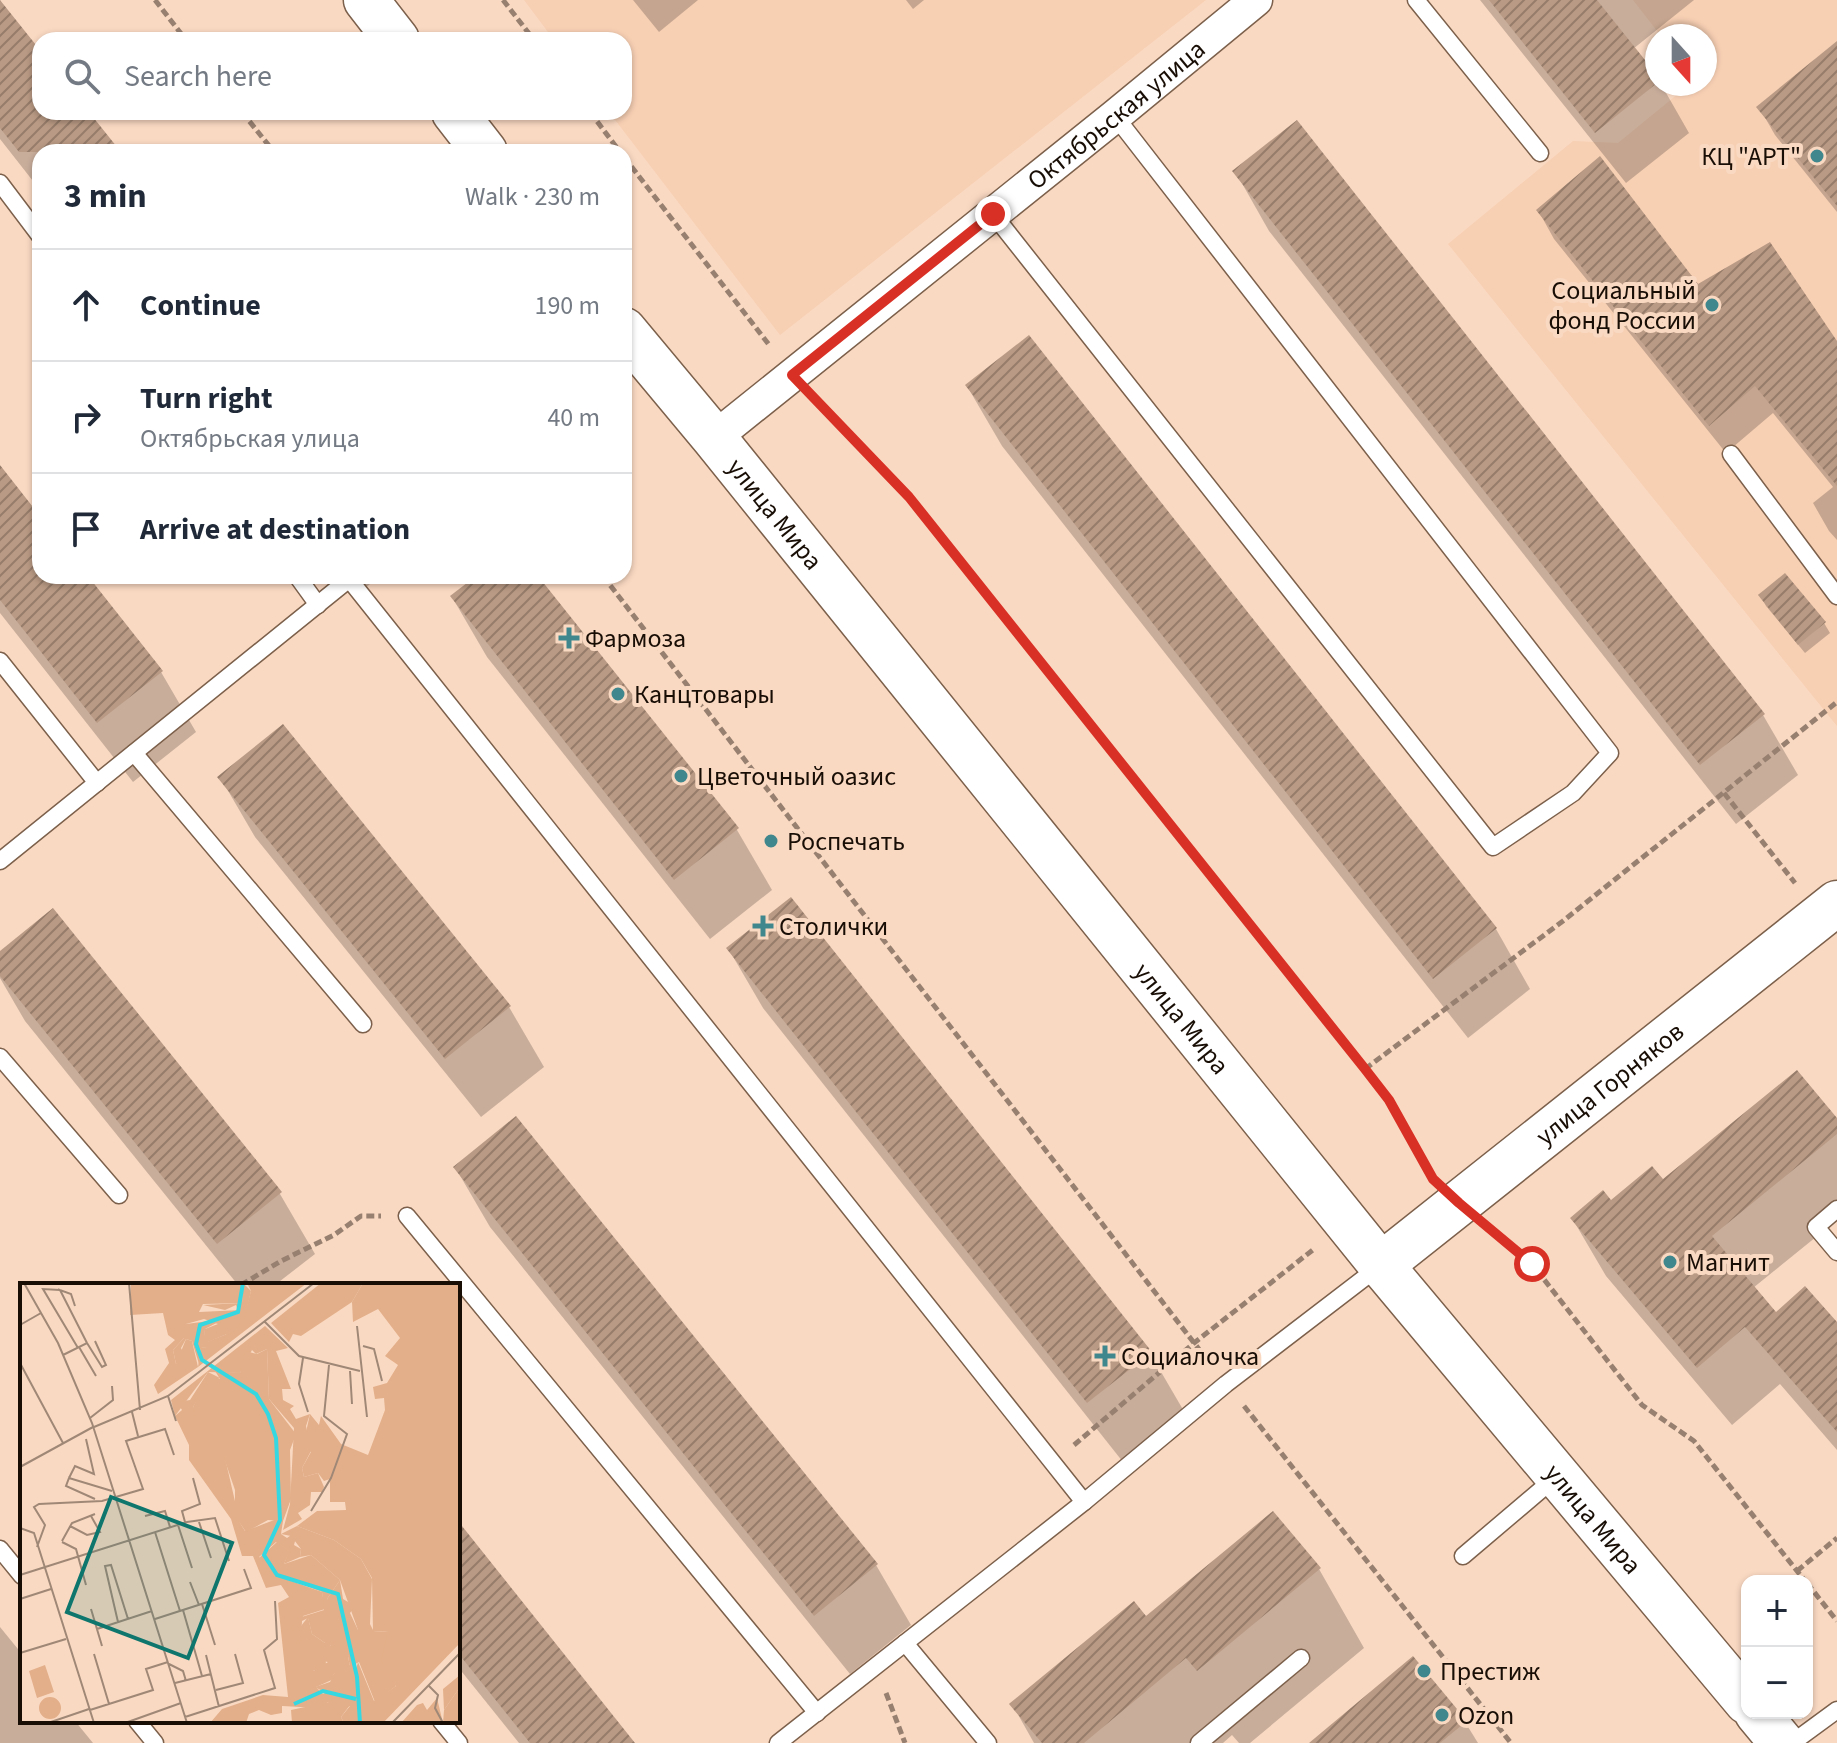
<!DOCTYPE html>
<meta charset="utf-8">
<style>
:root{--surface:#fff;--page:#f6f6f7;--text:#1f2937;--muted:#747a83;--line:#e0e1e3}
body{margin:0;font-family:"Source Sans 3",sans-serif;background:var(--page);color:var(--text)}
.controls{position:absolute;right:24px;bottom:24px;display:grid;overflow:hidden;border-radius:16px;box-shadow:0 2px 6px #0004}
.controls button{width:72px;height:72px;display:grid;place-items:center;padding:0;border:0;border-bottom:2px solid var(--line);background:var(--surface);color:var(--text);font:40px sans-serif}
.compass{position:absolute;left:1645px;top:24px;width:72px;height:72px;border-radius:50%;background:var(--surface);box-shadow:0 2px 6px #0004;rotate:159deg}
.stop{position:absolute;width:24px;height:24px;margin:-18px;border:6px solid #d93025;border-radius:50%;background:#fff}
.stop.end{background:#d93025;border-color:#fff;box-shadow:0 2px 8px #0008}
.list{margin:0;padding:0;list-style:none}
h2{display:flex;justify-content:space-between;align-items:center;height:104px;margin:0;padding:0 32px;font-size:34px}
h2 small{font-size:26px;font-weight:400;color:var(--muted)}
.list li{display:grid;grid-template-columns:52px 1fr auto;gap:24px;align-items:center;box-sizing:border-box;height:112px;padding:0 32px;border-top:2px solid var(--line)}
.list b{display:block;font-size:30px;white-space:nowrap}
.list p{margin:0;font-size:26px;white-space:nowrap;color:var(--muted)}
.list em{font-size:26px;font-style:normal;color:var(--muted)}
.icon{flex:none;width:44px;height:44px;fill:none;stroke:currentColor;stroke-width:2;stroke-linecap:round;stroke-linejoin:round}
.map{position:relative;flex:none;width:1837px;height:1743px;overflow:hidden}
.search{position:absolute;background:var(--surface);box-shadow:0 2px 6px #0004;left:32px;top:32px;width:600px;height:88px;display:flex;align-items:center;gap:20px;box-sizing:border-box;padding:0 28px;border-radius:24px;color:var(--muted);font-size:30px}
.panel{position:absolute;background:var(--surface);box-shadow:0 2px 6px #0004;left:32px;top:144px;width:600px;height:440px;border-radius:24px}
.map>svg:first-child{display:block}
.built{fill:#f7cfb3}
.shadow{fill:#0003}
.building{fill:url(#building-hatch)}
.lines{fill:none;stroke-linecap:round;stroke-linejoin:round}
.lane-casing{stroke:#7c604b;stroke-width:19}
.street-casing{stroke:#7c604b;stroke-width:35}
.secondary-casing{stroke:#7c604b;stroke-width:47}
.path{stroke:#988070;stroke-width:5;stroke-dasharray:8 4;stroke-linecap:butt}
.lane{stroke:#fff;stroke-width:16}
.street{stroke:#fff;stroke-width:32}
.secondary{stroke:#fff;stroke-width:44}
.route{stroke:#d93025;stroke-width:10}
.poi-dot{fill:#3f878c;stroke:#fad9c2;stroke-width:3}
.labels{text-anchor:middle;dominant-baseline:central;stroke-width:8;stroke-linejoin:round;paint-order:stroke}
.street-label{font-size:26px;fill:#190e06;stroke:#fad9c2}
.poi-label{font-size:26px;fill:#190e06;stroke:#fad9c2;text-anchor:start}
.inset-river{fill:none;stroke:#35d8e1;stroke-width:4}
.inset-road{fill:none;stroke:#a08877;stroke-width:2}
.view{fill:#0f766e;fill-opacity:0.15;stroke:#0f766e;stroke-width:4}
.inset-edge{fill:none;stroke:#190e06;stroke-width:4}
</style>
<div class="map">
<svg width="1837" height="1743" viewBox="0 0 1837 1743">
<defs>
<pattern id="building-hatch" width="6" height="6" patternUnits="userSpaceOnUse" patternTransform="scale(2)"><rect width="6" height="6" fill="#b99a84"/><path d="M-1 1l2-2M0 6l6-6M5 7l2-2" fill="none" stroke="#967c6a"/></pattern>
</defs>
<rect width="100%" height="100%" fill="#fad9c2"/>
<!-- built -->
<g class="built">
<path d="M524 0H1206L780 335 609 112H624V40H554Z"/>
<path d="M1633 0H1837V726L1448 244 1573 141 1618 143 1690 84H1705V36H1661Z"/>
</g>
<!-- shadow -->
<g class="shadow">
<path d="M633 0H698L659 32Z"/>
<path d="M906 0H924L913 9Z"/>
<path d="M1480 0H1694L1633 49 1657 79V84H1661L1689 133 1626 183Z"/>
<path d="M0 3 40 54V112H86L118 152H40V190L0 139Z"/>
<path d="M1837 44V212L1775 135 1759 107Z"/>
<path d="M1235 171 1763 715 1798 775 1736 824 1269 231Z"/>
<path d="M1538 210 1698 287 1837 344V540L1829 531 1813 503 1833 487 1773 413 1726 453 1554 239Z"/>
<path d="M967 386 1496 929 1530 989 1468 1038 1002 446Z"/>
<path d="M0 469 40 519V576H85L161 672 196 732 133 782 0 613Z"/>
<path d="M346 576H380L359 593Z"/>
<path d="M479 576H536L737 830 772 890 710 939 487 657 452 597Z"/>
<path d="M1761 596 1824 623 1830 633 1805 653 1766 606Z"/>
<path d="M220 777 509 1007 544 1067 481 1117 255 837Z"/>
<path d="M52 911 280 1194 315 1254 275 1285H238L25 1021 0 978V953Z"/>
<path d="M728 948 1150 1353 1185 1413 1123 1462 763 1008Z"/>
<path d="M516 1119 876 1565 911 1625 850 1674 490 1227 455 1167Z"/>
<path d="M1837 1121V1220L1753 1288 1776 1315 1837 1325V1450L1780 1384 1732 1425 1606 1276 1572 1218 1663 1182Z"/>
<path d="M458 1524 632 1743H519L458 1667Z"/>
<path d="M1319 1569 1364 1648 1250 1743H1239L1232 1735 1223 1743H1034L1012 1704 1146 1619Z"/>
<path d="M0 1627 22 1654V1721H75L93 1743H0Z"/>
<path d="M1465 1722 1478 1743H1342Z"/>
</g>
<!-- building -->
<g class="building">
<path d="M0 0 40 50V112H89L121 152H19L0 128Z"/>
<path d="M1489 0H1597L1657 75V83L1595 133Z"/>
<path d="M1837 41V206L1756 107Z"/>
<path d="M1297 120 1765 714 1700 765 1232 171Z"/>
<path d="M1600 156 1698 284 1770 242 1837 341V486L1755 386 1709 426 1536 210Z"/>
<path d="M1029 335 1497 928 1433 979 965 385Z"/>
<path d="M0 465 40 516V576H88L163 671 97 723 0 600Z"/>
<path d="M1785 573 1826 622 1798 645 1758 595Z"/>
<path d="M476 576H538L739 828 674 880 450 596Z"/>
<path d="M283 724 511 1006 445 1059 217 777Z"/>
<path d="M791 897 1152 1352 1087 1403 726 948Z"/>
<path d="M53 908 282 1192 217 1244 0 976V951Z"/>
<path d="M1797 1070 1837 1118V1134L1712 1236 1776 1312 1805 1286 1837 1322V1432L1745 1327 1697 1368 1570 1218 1603 1190 1611 1200 1652 1166 1663 1179Z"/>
<path d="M516 1116 878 1564 814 1616 453 1167Z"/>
<path d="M1273 1511 1321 1568 1197 1671 1186 1658 1084 1743H1042L1009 1704 1134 1601 1146 1616Z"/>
<path d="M458 1521 635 1743H530L458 1653Z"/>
<path d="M1413 1656 1467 1721 1440 1743H1309Z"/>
</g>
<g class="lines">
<!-- lane casing -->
<g class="lane-casing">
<g id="lane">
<path d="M1416 0 1540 153"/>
<path d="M0 183 40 236"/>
<path d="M993 214 1493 847 1573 793 1610 753 1115 116"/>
<path d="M1731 454 1837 596"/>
<path d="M297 576 318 605"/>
<path d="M349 579 1084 1502"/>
<path d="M0 661 97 783"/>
<path d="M134 753 363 1024"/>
<path d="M0 861 353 576"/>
<path d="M0 1057 119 1195"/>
<path d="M1837 1209 1816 1227 1837 1252"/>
<path d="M407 1216 817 1713"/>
<path d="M0 1549 22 1576"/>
<path d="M1463 1556 1556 1477"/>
<path d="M905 1643 988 1743"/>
<path d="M137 1721 155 1743"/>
<path d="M441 1721 459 1743"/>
<path d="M778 1743 1084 1502 1226 1384 1380 1266"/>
<path d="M1199 1743 1301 1658"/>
<path d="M1792 1743 1837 1710"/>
</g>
</g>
<!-- street casing -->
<g class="street-casing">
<g id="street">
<path id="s1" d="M714 438 1115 116 1256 0"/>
</g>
</g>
<!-- secondary casing -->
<g class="secondary-casing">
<g id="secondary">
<path d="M366 0 397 40"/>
<path d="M454 112 485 152"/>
<path id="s2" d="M624 330 714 438 1381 1265 1747 1702"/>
<path id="s3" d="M1381 1265 1837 903"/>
<path d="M1757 1713 1782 1743"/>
</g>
</g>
<!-- path -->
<g class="path">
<path d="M155 0 186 40"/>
<path d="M503 0 534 40"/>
<path d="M242 112 274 152"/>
<path d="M590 112 620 152"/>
<path d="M624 157 770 346"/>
<path d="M818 402 909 497 1365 1069 1389 1100 1430 1173"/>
<path d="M603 576 1208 1361"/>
<path d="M1724 793 1795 883"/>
<path d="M1365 1069 1563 921 1837 702"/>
<path d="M1492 1231 1532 1264 1642 1405 1694 1441 1805 1581"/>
<path d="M241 1285 281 1261 334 1235 361 1216H381"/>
<path d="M1244 1406 1511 1743"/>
<path d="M1074 1445 1194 1343 1314 1249"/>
<path d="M1797 1571 1837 1538"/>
<path d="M1807 1583 1837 1621"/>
<path d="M886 1693 905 1743"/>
</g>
<!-- lane -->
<use href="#lane" class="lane"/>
<!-- street -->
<use href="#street" class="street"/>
<!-- secondary -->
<use href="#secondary" class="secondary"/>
</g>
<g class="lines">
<!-- route -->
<path class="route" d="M993 214 792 375 909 497 1365 1069 1389 1100 1433 1179 1459 1203 1532 1264"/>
</g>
<!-- markers -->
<g class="poi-dot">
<circle cx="1817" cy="156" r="8"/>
<circle cx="1712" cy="305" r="8"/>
<path d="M565 626h8v8h8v8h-8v8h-8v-8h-8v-8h8z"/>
<circle cx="618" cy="694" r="8"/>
<circle cx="681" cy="776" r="8"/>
<circle cx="771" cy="841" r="8"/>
<path d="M759 914h8v8h8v8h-8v8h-8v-8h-8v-8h8z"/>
<circle cx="1670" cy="1262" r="8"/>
<path d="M1101 1344h8v8h8v8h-8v8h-8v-8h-8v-8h8z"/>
<circle cx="1424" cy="1671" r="8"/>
<circle cx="1442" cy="1715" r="8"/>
</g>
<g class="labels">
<!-- street labels -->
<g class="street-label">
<text stroke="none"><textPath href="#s1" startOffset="516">Октябрьская улица</textPath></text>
<text stroke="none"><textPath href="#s2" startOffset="238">улица Мира</textPath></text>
<text stroke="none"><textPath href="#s2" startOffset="886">улица Мира</textPath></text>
<text stroke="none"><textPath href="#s3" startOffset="292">улица Горняков</textPath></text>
<text stroke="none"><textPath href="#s2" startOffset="1534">улица Мира</textPath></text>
</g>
<!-- poi labels -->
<g class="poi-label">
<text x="1801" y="156" text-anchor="end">КЦ "АРТ"</text>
<text x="1696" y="290" text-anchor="end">Социальный<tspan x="1696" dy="30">фонд России</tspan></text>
<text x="585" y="638">Фармоза</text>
<text x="634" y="694">Канцтовары</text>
<text x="697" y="776">Цветочный оазис</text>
<text x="787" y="841">Роспечать</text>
<text x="779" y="926">Столички</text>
<text x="1686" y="1262">Магнит</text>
<text x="1121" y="1356">Социалочка</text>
<text x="1440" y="1671">Престиж</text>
<text x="1458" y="1715">Ozon</text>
</g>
</g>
<!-- overview -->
<g transform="translate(20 1283)">
<rect width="440" height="440" fill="#fad9c2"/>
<path d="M227 0H287L178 84 181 65 198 62 226 26 231 8ZM301 0H343L332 19 281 53 273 51 269 59 251 40ZM245 43 268 65 256 68 271 106H262L263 117 274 123 270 126 276 136 290 131 286 143 291 168 282 185 284 194 298 190 304 204 302 209H291L290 222 278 230 282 236 263 247 270 221 274 145 249 116 247 66 236 71 232 67 220 90 188 89 155 133 151 117ZM277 243 314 257 341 276 352 296 350 341 354 349 369 348 367 386 376 403 355 419 339 379 330 384 328 373 338 347 320 297 291 272 280 274 281 266 271 253 261 251ZM25 382 34 409 17 415 9 388ZM440 404V440H423L424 427ZM19 425a11 11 0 1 1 22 0a11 11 0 1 1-22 0ZM309 419 330 422 321 434 324 440H272L271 427Z" fill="#e3af8a"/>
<path d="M111 0H223L222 20 183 21 179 29 221 27V37L207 51 183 61 185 46 198 41 184 36 166 41 164 55 153 67 156 81 166 56 172 58 178 84 138 111 134 102 149 80 145 66 155 57 148 52 143 30 110 32ZM343 0H440V360L363 440H324L321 434 330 423 318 428 308 419 299 425 262 423V430L251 432 239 427 229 431 226 440H190L202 426 243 412 268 414 258 320 269 314 261 302 246 305 233 273H222L211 236 169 177V162L155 133 162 127 157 119 170 117 188 89 200 95 188 101 173 124 211 171 205 175 220 240 225 248 257 236 263 238 261 251 267 255 278 247 274 262 281 266 280 274 264 281 269 268 256 259 239 274 271 298 302 309 305 326 283 333 281 343 288 334 292 351 305 360 306 384 293 388H306L310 394 315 390 316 395 296 404 303 411 321 402 331 404 338 379 354 418 376 403 360 383 368 348 353 349 352 295 341 276 314 257 277 243 297 228 326 227 325 219H310V196L304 198 298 190 284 194 282 185 291 169 283 163 290 131 299 142 301 133 321 161 348 172 365 127 364 115 355 116 353 104 367 100 378 82 365 73 380 55 358 26 333 39 332 19ZM320 297 323 316 335 323 330 330 338 347V368L328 373 330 384 321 383 310 364 319 337 307 316ZM440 392V404L424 427 423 406ZM417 415 423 440H381L397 422 403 420 407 427Z" fill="#e3af8a"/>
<path d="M223 0 231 8 224 38 198 63 181 65 179 81 172 58 166 56 161 65 165 73 156 81 153 67 164 55 161 45 166 41 204 36 185 46 184 60 207 51 221 37 216 22 205 27 183 22 222 20ZM247 66 249 116 276 151 270 167 271 216 263 238 248 237 226 249 215 233V207L204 175 210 171 176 137 173 124 189 94 200 96 195 88 220 90 225 68 237 71ZM257 259 270 268 264 281 291 272 320 297 307 316 317 322 319 337V355L310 363 319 364 326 375 322 383 333 382 335 390 331 411 317 404 320 416 315 408 313 414 295 404 310 399 315 390 310 395 305 389 303 393 292 389 308 379 296 377 293 368 303 367 305 360 292 351 288 335 282 338 280 361 271 344 275 336 304 327 302 309 255 290 239 275Z" fill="#e3af8a"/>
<path class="inset-river" d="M223 0 218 29 180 42 176 61 182 77 236 111 248 131 256 155 260 237 244 272 257 292 318 311 337 394 340 440M274 421 303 408 336 416"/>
<path class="inset-road" d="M4 0 38 60 72 140 167 440M109 0 120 127M40 7 23 6 58 65M55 23 51 11 40 7 67 60M245 39 279 73 340 88M0 42 21 30M337 43 347 134M343 63 354 66 362 98M59 64 76 93M43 72 67 60 82 84 86 82 75 58M283 75 279 101 288 129M0 80 43 160M330 88 332 121M148 113 156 138M112 129 118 153M70 135 93 117 92 103M74 144 148 113 294 0M0 184 73 144M49 195 55 183 74 191 66 156M75 216 46 203 49 195 92 208M291 228 311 195 327 151 304 133 309 82M125 233 145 228 150 244M165 239 162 228 180 221 173 195M179 239 191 275M158 242 172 285M50 243 67 252 80 249 71 233M0 245 14 250 74 440M135 249 160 328M42 258 52 240 75 231M42 259 56 266 66 302M17 264 25 242 14 224 19 221 82 218 123 206 106 158 145 146 154 172M0 292 167 239 195 235 209 278M170 299 179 322M0 316 31 306M182 321 195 362M71 326 82 363M163 327 182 393M135 336 231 305 224 286M98 339 85 283 91 282 108 336M77 346 132 328M0 370 46 356M74 371 89 421M186 372 199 424M149 381 163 388 166 398M155 400 191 391M409 403 418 412 415 425 423 440M196 407 223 400 215 371M70 427 133 407 126 386 148 379M165 434 255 405 244 367 257 356 255 318M28 440 69 426M105 440 161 420M372 440 440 370"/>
<path class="view" d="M91 214 212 260 168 375 47 329Z"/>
<rect width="440" height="440" class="inset-edge"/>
</g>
</svg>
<div class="controls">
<button>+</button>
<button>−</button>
</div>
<svg class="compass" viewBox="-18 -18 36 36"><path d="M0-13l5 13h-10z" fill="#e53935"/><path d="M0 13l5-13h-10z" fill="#747a83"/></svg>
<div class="stop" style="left:1532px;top:1264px"></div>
<div class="stop end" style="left:993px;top:214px"></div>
<div class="search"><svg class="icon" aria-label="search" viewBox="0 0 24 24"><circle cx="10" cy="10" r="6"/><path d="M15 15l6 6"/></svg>Search here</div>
<section class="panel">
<h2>3 min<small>Walk · 230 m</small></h2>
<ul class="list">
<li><svg class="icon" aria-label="ahead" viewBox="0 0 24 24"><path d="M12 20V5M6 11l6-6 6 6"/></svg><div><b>Continue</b></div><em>190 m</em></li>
<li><svg class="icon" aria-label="right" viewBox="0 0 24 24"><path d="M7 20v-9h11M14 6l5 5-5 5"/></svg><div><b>Turn right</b><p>Октябрьская улица</p></div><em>40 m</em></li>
<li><svg class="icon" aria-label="arrive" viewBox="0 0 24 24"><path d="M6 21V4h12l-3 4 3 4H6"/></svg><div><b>Arrive at destination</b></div></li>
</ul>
</section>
</div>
